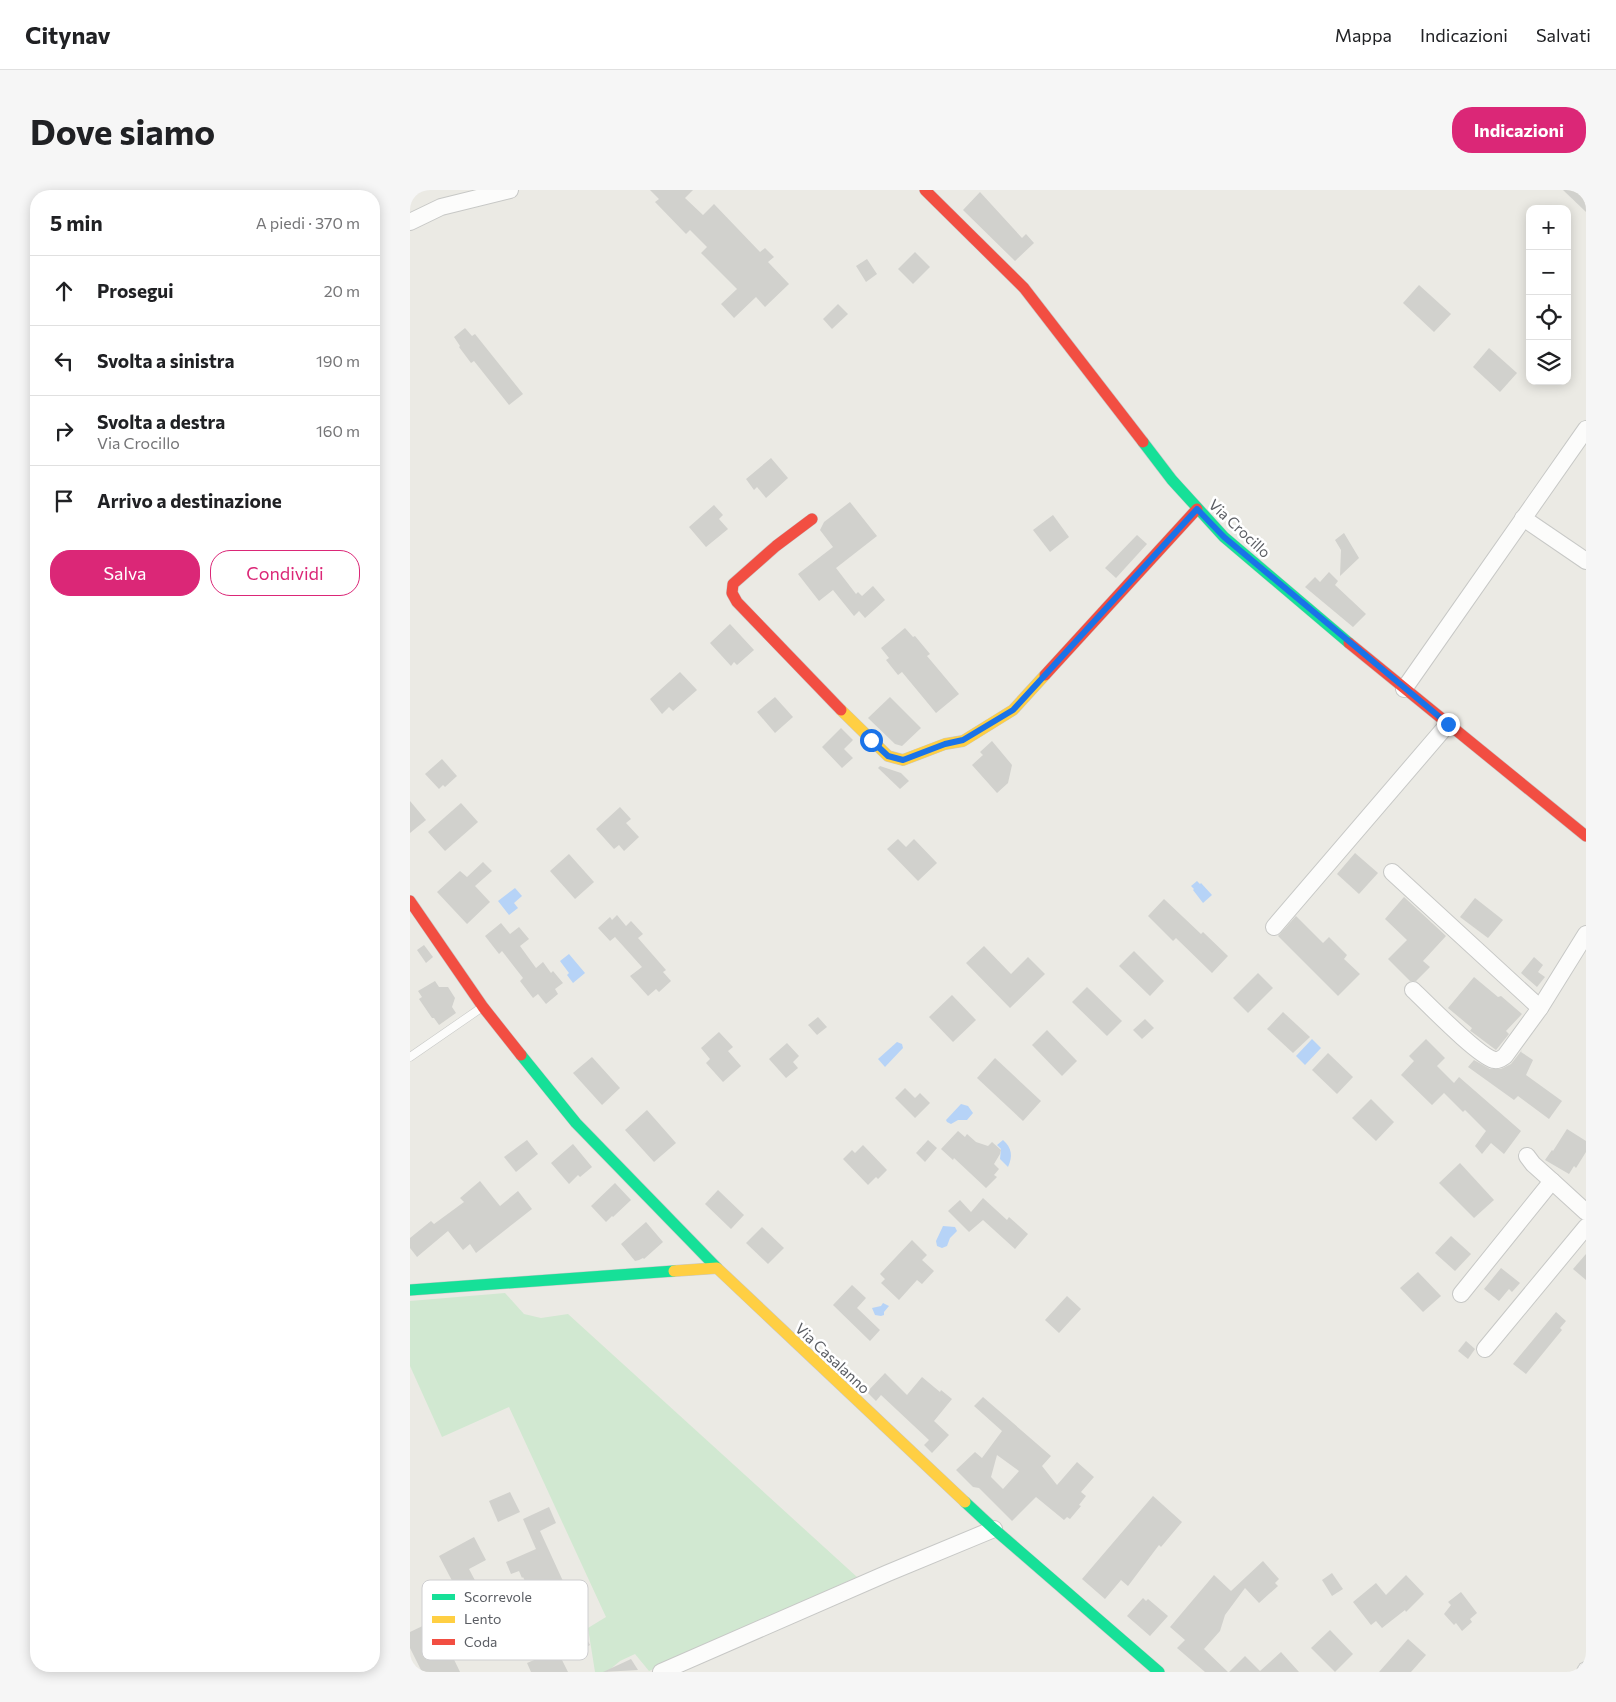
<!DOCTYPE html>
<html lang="it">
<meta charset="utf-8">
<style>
:root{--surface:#fff;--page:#f6f6f6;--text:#202124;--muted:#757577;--line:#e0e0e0;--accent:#db2777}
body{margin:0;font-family:Commissioner,sans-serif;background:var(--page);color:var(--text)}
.controls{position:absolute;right:15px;top:15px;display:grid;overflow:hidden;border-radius:10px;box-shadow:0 2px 12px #0003}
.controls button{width:45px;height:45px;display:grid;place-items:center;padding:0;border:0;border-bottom:1px solid var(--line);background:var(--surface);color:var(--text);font:25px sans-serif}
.stop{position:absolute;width:15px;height:15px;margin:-11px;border:4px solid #1a73e8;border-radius:50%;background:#fff}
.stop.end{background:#1a73e8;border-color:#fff;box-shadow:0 1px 5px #0008}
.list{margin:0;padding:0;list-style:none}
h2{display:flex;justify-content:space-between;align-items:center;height:65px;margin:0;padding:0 20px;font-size:21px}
h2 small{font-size:16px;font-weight:400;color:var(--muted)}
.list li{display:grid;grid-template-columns:32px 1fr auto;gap:15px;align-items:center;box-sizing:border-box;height:70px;padding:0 20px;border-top:1px solid var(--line)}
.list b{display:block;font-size:19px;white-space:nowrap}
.list p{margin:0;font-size:16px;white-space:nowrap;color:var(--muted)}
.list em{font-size:16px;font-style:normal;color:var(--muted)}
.actions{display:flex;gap:10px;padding:15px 20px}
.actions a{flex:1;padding:11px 0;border:1px solid var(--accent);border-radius:20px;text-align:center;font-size:18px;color:var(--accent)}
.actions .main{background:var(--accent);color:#fff}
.icon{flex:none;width:28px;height:28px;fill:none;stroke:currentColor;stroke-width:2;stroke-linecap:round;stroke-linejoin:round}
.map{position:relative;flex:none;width:1176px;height:1482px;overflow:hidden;border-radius:20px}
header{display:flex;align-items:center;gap:30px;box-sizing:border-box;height:70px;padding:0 25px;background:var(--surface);border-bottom:1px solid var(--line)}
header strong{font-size:24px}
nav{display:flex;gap:28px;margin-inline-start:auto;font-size:18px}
.intro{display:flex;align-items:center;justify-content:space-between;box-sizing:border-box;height:120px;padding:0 30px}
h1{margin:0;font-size:35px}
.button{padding:12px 22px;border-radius:20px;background:var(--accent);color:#fff;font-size:18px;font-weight:700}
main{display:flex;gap:30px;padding:0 30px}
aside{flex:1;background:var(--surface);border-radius:20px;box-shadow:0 2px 12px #0003}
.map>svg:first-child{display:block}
.green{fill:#d1e8d1}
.water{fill:#b6d3f7}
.building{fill:#d1d1cd;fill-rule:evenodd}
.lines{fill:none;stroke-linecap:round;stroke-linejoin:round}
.lane-casing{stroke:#c7c8c6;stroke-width:9}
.street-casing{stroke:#c7c8c6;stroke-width:18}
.fast-casing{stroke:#c7c7c7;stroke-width:12}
.slow-casing{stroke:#c7c7c7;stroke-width:12}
.jam-casing{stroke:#c7c7c7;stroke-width:12}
.lane{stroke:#fcfcfb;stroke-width:8}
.street{stroke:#fcfcfb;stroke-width:16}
.fast{stroke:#16e098;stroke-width:11}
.slow{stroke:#ffcf43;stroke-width:11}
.jam{stroke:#f24e42;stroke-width:11}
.route{stroke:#1a73e8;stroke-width:6}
.labels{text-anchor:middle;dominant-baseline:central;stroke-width:5;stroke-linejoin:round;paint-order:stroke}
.street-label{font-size:15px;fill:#5a5d63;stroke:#fff}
.key{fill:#fff;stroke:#ceced0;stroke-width:1}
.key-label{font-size:14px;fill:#5a5d63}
</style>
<header>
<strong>Citynav</strong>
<nav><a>Mappa</a><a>Indicazioni</a><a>Salvati</a></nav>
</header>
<div class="intro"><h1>Dove siamo</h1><a class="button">Indicazioni</a></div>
<main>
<aside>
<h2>5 min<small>A piedi · 370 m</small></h2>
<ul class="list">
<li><svg class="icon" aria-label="ahead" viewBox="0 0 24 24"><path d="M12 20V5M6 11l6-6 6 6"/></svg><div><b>Prosegui</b></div><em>20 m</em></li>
<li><svg class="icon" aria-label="left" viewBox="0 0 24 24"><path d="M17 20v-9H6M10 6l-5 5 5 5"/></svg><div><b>Svolta a sinistra</b></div><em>190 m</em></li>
<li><svg class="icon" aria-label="right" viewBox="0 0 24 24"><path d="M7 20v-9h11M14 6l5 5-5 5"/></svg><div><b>Svolta a destra</b><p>Via Crocillo</p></div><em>160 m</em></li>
<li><svg class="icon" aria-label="arrive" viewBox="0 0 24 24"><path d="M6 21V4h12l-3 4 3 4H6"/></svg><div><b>Arrivo a destinazione</b></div></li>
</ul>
<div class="actions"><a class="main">Salva</a><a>Condividi</a></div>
</aside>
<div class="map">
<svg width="1176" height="1482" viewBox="0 0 1176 1482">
<rect width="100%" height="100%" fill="#ebeae4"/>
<!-- green -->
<path class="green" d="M95 1103 114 1124 131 1128 158 1124 447 1387 239 1481 225 1464 210 1471 197 1482H185L178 1438 196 1427 99 1217 32 1247 0 1176V1111Z"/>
<!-- water -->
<g class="water">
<path d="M787 691 790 694 791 693 802 705 793 713 783 700 784 699 781 696Z"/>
<path d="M105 698 112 706 104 713 108 718 99 725 88 711Z"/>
<path d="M159 764 175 783 163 793 157 785 159 783 150 771Z"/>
<path d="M902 849 911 858 895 875 886 866Z"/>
<path d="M487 852 492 854 493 858 475 877 468 869Z"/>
<path d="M551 914 558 916 563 923 557 930H548L541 934 537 932 536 930Z"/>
<path d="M593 950C602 958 603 966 598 977L590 969 591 959 587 955Z"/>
<path d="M533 1036 545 1037 547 1041 540 1048 537 1056 532 1058 527 1056 526 1051Z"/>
<path d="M473 1113 479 1116 474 1122V1125L471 1126 465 1125 462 1118 471 1116Z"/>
</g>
<!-- building -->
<g class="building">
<path d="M240 0H283L275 8 293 25 304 14 350 62 355 58 364 67 358 72 379 94 355 117 346 107 324 128 311 114 327 99 291 63 297 57 280 40 276 44 245 12 249 9Z"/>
<path d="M1153 0H1176V22Z"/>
<path d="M570 2 612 48 616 44 624 53 605 71 553 20Z"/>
<path d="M505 62 520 77 503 94 488 79Z"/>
<path d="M457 69 467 84 456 92 446 76Z"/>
<path d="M1009 95 1041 124 1024 142 993 113Z"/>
<path d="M428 114 438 124 422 139 413 129Z"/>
<path d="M55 138 62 146 65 144 113 204 99 215 64 171 61 173 49 157 50 156 44 147Z"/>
<path d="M1079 158 1107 183 1090 202 1063 177Z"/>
<path d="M361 268 378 288 356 308 347 297 344 300 336 289Z"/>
<path d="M440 312 467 346 426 378 446 404 448 402 452 406 463 396 475 410 455 428 449 421 444 426 423 400 409 411 388 384 423 357 410 340 414 332Z"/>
<path d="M304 315 313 325 309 329 318 339 296 357 279 337Z"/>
<path d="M643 325 659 347 640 362 623 340Z"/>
<path d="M934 343 949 368 930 386 931 360 925 350Z"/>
<path d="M727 345 737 354 706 388 695 378Z"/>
<path d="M919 382 928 391 925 395 956 424 943 437 895 397 905 387 910 392Z"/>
<path d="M320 434 344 460 327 475 324 472 321 476 300 453Z"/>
<path d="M495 438 503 447 505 446 520 464 517 466 549 504 526 523 492 482 488 485 476 470 479 468 471 458Z"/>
<path d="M270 482 287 500 263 521 259 517 252 524 240 509Z"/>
<path d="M365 507 383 527 365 543 347 522Z"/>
<path d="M480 507 511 538 492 556 485 554 458 528Z"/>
<path d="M431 538 443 550 434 559 443 568 432 578 412 557Z"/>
<path d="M582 551 602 575 598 593 587 603 562 575 573 565 570 562Z"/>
<path d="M32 569 47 586 35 597 33 595 29 599 15 584Z"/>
<path d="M470 576 491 583 499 591 490 599 468 578Z"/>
<path d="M0 611 16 630 0 643Z"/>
<path d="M51 613 68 632 35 661 18 642Z"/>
<path d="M210 617 221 629 216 633 229 647 214 661 209 655 204 659 186 639Z"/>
<path d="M488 649 496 657 504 649 527 673 508 691 477 659Z"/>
<path d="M945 663 968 683 949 704 927 684Z"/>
<path d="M159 664 184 692 165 709 140 681Z"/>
<path d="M73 672 82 681 65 696 80 712 57 734 27 702 50 681 57 687Z"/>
<path d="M994 707 1036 746 1013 771 1020 777 1006 791H1000L978 769 997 750 975 729Z"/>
<path d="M1065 708 1093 730 1078 748 1050 727Z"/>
<path d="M754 709 791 744 793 742 818 766 802 783 766 748 763 751 738 726Z"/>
<path d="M207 725 216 736 221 731 233 744 228 748 256 780 253 782 261 791 249 802 246 799 238 806 220 786 232 777 205 747 200 751 188 738 200 727 202 730Z"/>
<path d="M886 726 913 753 919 747 937 765 934 769 950 784 928 806 868 746Z"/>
<path d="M91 733 100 744 109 737 119 749 110 756 126 778 133 772 141 783 143 781 153 793 145 799 148 804 136 814 128 804 123 808 110 791 113 788 92 761 89 764 75 746Z"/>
<path d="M14 755 23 767 16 773 7 760Z"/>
<path d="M574 756 601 784 618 767 635 784 600 818 556 773Z"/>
<path d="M724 761 754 791 740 806 709 776Z"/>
<path d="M1124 767 1133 775 1128 782 1135 787 1127 797 1111 783Z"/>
<path d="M848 783 863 798 838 823 823 808Z"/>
<path d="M1064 787 1088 807 1091 806 1112 824 1096 841 1099 844 1086 860 1062 842 1060 841 1062 838 1038 818Z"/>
<path d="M25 791 29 797H38L45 808 42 817 46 823 29 835 24 828H22L9 809 12 807 8 801Z"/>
<path d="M677 797 712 831 697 846 662 812Z"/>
<path d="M542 805 566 830 543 852 519 827Z"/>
<path d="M873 822 900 847 883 863 857 839Z"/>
<path d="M408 827 417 837 407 845 398 835Z"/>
<path d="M735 829 744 838 732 849 723 840Z"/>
<path d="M637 840 667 871 652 886 622 855Z"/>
<path d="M309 842 323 857 318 861 331 876 313 892 296 873 300 869 291 858Z"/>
<path d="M1016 849 1035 868 1027 876 1044 893 1049 887 1111 941 1094 964 1081 953 1072 964 1065 956 1076 941 1055 920 1053 922 1034 903 1022 915 991 885 1004 871 999 866Z"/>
<path d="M377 853 389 866 383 872 388 878 376 888 359 869Z"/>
<path d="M1112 860 1111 862 1123 870 1116 885 1152 911 1139 929 1108 906 1104 910 1058 877 1064 870 1080 879H1091L1101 874Z"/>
<path d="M918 863 943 887 927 904 902 880Z"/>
<path d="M182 867 210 898 192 915 163 883Z"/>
<path d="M585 868 631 911 613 931 567 888Z"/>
<path d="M495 898 505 908 510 903 520 913 505 928 485 908Z"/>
<path d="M961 909 984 932 966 951 942 928Z"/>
<path d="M237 920 266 953 244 972 215 940Z"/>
<path d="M1157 939 1176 951V962L1166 978 1164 976 1159 984 1135 970 1142 960 1143 961Z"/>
<path d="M548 941 555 947 557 944 566 952 578 956 582 952 591 960 590 964 584 974 589 979 584 985 587 987 576 998 544 968 543 970 531 959Z"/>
<path d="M117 950 128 964 106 982 94 967Z"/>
<path d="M518 950 527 958 515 972 506 963Z"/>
<path d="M163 954 182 977 170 987 168 985 159 994 141 973Z"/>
<path d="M453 955 477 980 468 989 466 987 458 995 433 969 442 960 445 963Z"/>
<path d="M1050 973 1084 1010 1064 1028 1029 993Z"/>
<path d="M70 991 90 1016 108 1001 122 1019 66 1063 60 1054 53 1060 38 1041 7 1067 0 1058V1048L21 1031 24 1034 54 1012 50 1008Z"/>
<path d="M205 993 221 1010 203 1027 202 1026 196 1032 181 1016Z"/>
<path d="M308 1000 334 1025 321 1039 295 1014Z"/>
<path d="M573 1008 597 1030 599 1027 618 1044 605 1059 573 1030 559 1042 538 1021 550 1010 561 1022Z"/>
<path d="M236 1032 253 1052 234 1069 233 1068 229 1070 225 1071 211 1054Z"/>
<path d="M352 1037 374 1058 358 1074 336 1053Z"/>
<path d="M1041 1046 1061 1064 1045 1081 1025 1063Z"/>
<path d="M502 1050 517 1065 512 1070 524 1081 512 1094 507 1090 489 1110 471 1093 475 1089 470 1084Z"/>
<path d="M1176 1064V1090L1163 1079Z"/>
<path d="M1091 1078 1110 1093 1102 1102 1099 1099 1089 1111 1074 1099Z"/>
<path d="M1008 1082 1031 1106 1013 1122 990 1098Z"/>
<path d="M442 1095 456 1108 447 1118 470 1140 460 1151 423 1115Z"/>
<path d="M657 1106 671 1119 649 1143 635 1130Z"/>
<path d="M1146 1122 1156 1131 1150 1138 1152 1140 1116 1184 1103 1174Z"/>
<path d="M1056 1151 1065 1159 1058 1169 1048 1161Z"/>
<path d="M475 1183 497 1205 512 1187 530 1202 531 1200 542 1209 524 1231 539 1245 522 1263 514 1255 519 1250 471 1205 466 1211 457 1202Z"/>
<path d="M573 1207 641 1266 632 1276 647 1295 667 1272 684 1287 671 1302 676 1306 669 1315 671 1316 660 1329 657 1327 654 1330 626 1307 602 1331 569 1298 563 1297 546 1280 565 1262 572 1268 592 1241 564 1216ZM587 1265 609 1281 593 1299 581 1287Z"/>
<path d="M100 1302 110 1322 88 1332 79 1311Z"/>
<path d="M743 1306 772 1332 751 1357 749 1355 718 1396 711 1390 695 1409 672 1389Z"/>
<path d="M139 1317 146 1333 130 1341 158 1402 156 1403 157 1406 145 1411 161 1439 169 1435 180 1455 152 1470 158 1482H121L117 1473 136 1465 119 1429 130 1423 113 1387 112 1388 109 1381 101 1384 96 1372 126 1359 113 1329Z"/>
<path d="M64 1347 76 1370 59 1379 80 1419 54 1433 40 1406 48 1402 29 1366Z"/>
<path d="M853 1371 869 1389 865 1393 868 1396 849 1413 835 1398 815 1425 810 1441 794 1459 818 1482H795L767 1458 775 1450 760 1437 804 1385 821 1401Z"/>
<path d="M922 1383 933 1399 922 1406 912 1390Z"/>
<path d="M996 1385 1014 1404 996 1422 995 1420 972 1438 966 1431 961 1435 943 1412 966 1393 976 1405Z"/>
<path d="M1051 1402 1067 1423 1060 1429 1062 1432 1052 1441 1046 1433 1044 1435 1034 1424 1041 1415 1038 1412Z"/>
<path d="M733 1408 736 1411 738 1409 758 1426 740 1446 717 1426Z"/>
<path d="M25 1430 50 1482H12L0 1458V1442Z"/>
<path d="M920 1440 943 1464 925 1482 901 1458Z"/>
<path d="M998 1449 1016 1465 1001 1482H969Z"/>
<path d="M871 1462 889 1482H819L835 1466 850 1481Z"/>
<path d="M221 1469 228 1480 193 1482Z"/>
</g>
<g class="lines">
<!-- lane casing -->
<g class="lane-casing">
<path id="lane" d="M0 867 71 818"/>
</g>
<!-- street casing -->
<g class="street-casing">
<g id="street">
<path d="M0 32 31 17 100 0"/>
<path d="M1113 328 1176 371"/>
<path d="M994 499 1176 239"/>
<path d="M982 682 1130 818"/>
<path d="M864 737 1038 534"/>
<path d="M1003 800C1019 815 1067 865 1084 870 1089 871 1092 868 1095 866L1130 818 1176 744"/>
<path d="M1117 966 1123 974 1142 991"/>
<path d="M1051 1104 1142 991 1176 1022"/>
<path d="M1075 1159 1176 1037"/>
<path d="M251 1482 478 1383 584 1339"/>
<path d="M1175 1482 1176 1480"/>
</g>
</g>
<!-- fast casing -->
<g class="fast-casing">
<g id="fast">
<path d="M733 252 762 290 814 347 939 453"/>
<path d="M111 865 166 933 307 1078"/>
<path d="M0 1100 264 1081"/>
<path d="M555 1312 584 1339 749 1482"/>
</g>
</g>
<!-- slow casing -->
<g class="slow-casing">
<g id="slow">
<path d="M431 520 478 566 493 570 535 554 553 551 603 520 635 485"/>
<path d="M264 1081 307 1078 555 1312"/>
</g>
</g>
<!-- jam casing -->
<g class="jam-casing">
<g id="jam">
<path d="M515 0 614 98 733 252"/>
<path d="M402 329 366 356 323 394 322 403 327 412 431 520"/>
<path d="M939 453 1176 646"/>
<path d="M635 485 787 319"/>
<path d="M0 711 73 817 111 865"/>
</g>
</g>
<!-- lane -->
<use href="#lane" class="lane"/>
<!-- street -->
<use href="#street" class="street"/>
<!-- fast -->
<use href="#fast" class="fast"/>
<!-- slow -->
<use href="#slow" class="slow"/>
<!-- jam -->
<use href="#jam" class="jam"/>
</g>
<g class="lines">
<!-- route -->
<path class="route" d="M461 550 478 566 493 570 535 554 553 550 603 520 787 319 814 347 1038 534"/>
</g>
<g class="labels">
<!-- street labels -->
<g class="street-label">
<text transform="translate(830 338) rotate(43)">Via Crocillo</text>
<text transform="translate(423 1168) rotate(43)">Via Casalanno</text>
</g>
</g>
<!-- legend -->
<rect x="12" y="1390" width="166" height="80" rx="8" class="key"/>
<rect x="22" y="1404" width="23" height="6" fill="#16e098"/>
<rect x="22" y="1426" width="23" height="7" fill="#ffcf43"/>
<rect x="22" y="1449" width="23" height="6" fill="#f24e42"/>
<g class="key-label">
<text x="54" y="1412">Scorrevole</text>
<text x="54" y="1434">Lento</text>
<text x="54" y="1457">Coda</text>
</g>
</svg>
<div class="controls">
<button>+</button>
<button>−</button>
<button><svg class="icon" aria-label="locate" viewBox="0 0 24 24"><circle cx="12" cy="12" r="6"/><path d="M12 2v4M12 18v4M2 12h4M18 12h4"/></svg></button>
<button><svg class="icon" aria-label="layers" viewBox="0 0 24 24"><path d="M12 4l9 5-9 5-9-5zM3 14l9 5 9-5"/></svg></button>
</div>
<div class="stop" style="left:461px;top:550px"></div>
<div class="stop end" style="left:1038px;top:534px"></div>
</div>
</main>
